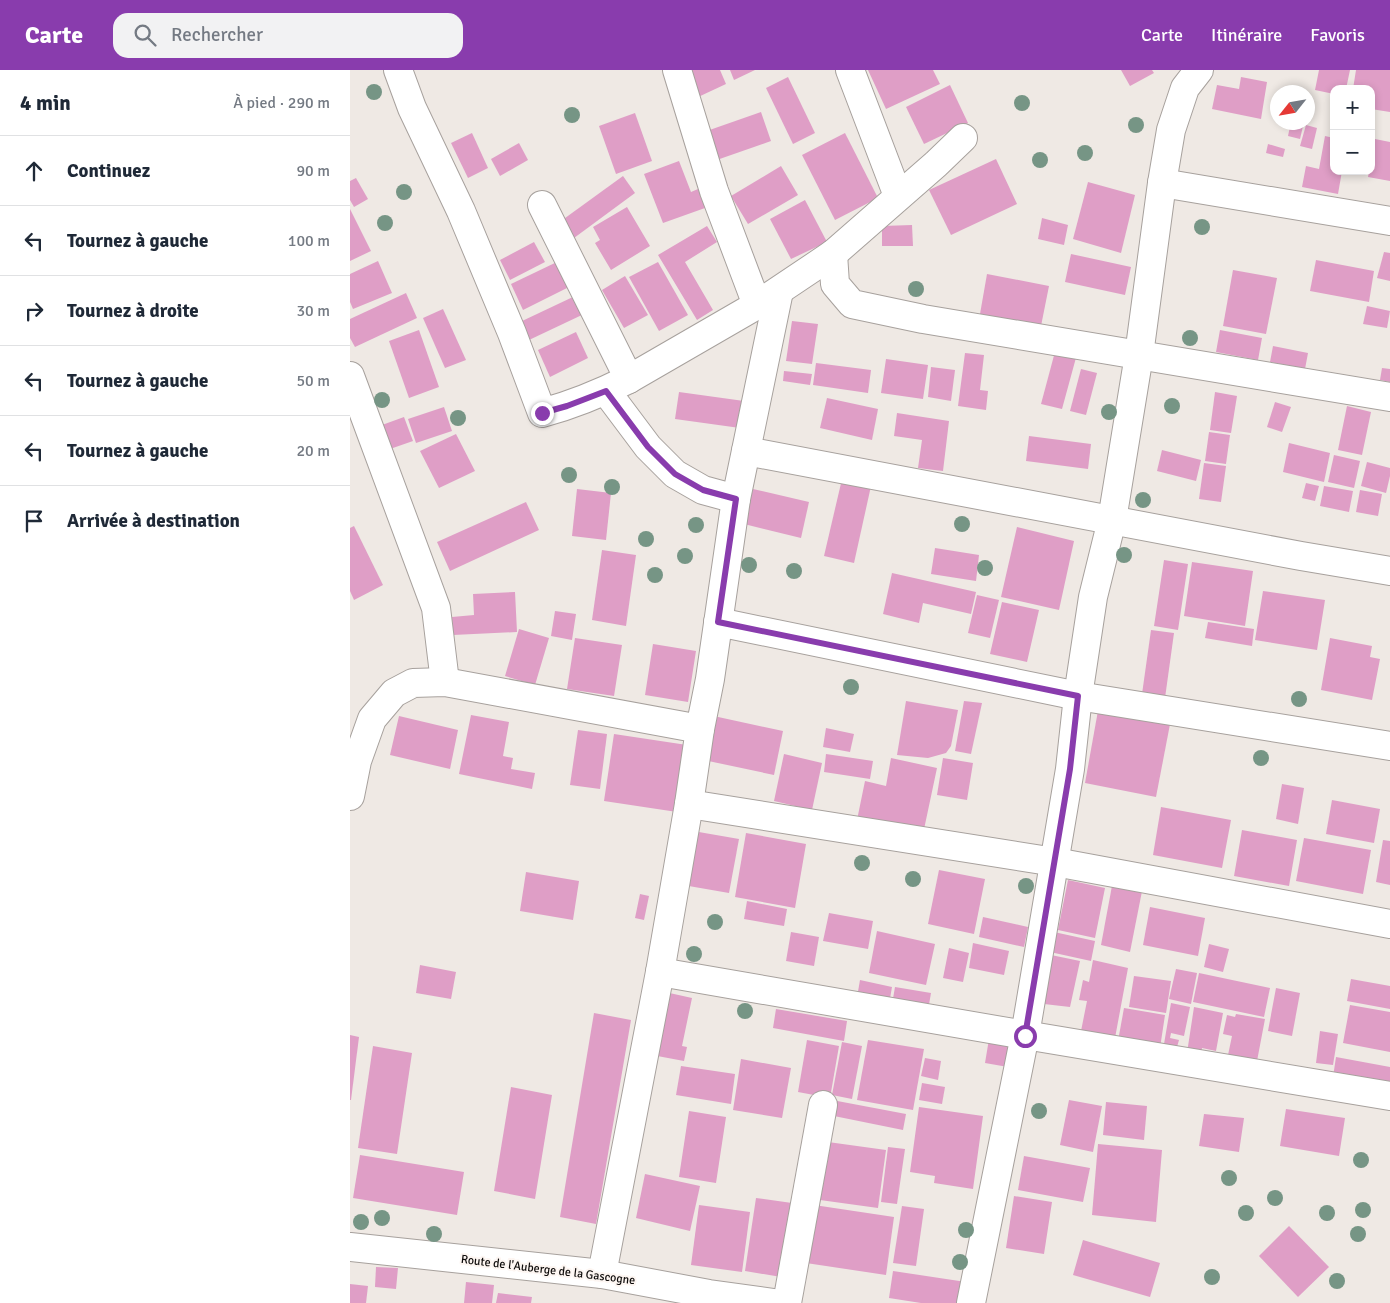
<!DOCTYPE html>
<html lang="fr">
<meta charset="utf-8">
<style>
:root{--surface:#fff;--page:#f2f2f3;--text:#1f2937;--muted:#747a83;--line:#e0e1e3;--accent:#893cad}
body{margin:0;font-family:Signika,sans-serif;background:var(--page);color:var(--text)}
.controls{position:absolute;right:15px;top:15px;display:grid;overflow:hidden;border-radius:10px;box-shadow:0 2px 8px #0003}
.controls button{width:45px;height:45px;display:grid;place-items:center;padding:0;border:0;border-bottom:1px solid var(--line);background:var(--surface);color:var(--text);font:25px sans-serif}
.compass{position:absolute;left:920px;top:15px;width:45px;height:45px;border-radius:50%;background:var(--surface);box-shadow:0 2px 8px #0003;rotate:239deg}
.stop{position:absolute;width:15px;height:15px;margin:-11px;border:4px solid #893cad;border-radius:50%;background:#fff}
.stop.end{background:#893cad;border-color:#fff;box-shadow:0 1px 5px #0008}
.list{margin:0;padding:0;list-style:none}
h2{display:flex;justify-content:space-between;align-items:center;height:65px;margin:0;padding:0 20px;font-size:21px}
h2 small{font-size:16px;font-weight:400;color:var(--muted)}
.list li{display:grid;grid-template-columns:32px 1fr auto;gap:15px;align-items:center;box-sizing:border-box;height:70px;padding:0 20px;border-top:1px solid var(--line)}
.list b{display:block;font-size:19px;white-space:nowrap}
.list em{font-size:16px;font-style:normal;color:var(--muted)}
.icon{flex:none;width:28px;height:28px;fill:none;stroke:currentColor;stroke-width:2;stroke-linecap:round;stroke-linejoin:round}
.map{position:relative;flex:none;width:1040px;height:1233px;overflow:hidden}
header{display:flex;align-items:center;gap:30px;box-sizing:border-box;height:70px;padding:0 25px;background:var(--accent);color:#fff}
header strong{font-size:24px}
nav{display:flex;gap:28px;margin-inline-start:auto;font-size:18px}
.search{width:350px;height:45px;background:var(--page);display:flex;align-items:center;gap:12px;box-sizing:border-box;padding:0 18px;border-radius:15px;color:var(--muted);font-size:19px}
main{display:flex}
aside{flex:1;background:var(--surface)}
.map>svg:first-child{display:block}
.building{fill:#df9ec6}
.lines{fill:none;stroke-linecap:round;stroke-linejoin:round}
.minor-casing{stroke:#a7a19d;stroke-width:30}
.tertiary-casing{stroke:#a7a19d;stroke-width:30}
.minor{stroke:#fff;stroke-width:28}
.tertiary{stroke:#fff;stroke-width:28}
.tree{fill:#769585}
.route{stroke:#893cad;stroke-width:6}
.labels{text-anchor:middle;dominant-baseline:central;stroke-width:4;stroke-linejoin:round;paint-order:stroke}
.street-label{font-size:12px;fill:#0d0b0a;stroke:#fdf6f2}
</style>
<header>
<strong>Carte</strong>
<div class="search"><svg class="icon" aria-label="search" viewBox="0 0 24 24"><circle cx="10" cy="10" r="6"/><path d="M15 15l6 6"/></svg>Rechercher</div>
<nav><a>Carte</a><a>Itinéraire</a><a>Favoris</a></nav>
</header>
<main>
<aside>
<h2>4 min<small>À pied · 290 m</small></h2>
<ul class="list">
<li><svg class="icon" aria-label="ahead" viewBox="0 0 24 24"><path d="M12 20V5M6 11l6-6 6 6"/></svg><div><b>Continuez</b></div><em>90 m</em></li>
<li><svg class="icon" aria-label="left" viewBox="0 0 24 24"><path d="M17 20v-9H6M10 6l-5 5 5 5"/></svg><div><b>Tournez à gauche</b></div><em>100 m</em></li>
<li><svg class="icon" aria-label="right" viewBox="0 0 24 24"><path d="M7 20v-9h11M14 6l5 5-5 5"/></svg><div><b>Tournez à droite</b></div><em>30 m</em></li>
<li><svg class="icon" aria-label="left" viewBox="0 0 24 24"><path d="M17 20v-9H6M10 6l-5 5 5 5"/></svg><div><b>Tournez à gauche</b></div><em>50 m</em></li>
<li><svg class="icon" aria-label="left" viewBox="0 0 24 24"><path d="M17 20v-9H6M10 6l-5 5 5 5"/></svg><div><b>Tournez à gauche</b></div><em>20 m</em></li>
<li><svg class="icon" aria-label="arrive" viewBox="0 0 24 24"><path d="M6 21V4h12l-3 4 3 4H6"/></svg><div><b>Arrivée à destination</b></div></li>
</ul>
</aside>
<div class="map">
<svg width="1040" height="1233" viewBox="0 0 1040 1233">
<rect width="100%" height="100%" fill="#efe9e4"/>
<!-- building -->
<g class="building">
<path d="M332 0H370L376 14 346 28Z"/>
<path d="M380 0H405L384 10Z"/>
<path d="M518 0H583L590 14 536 39Z"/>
<path d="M771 0H802L804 3 780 16Z"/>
<path d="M969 0H1000L996 19H984V24L965 20Z"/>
<path d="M1006 0H1040V42L1021 39V19H1003Z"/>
<path d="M438 7 465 63 443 74 416 18Z"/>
<path d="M891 7 917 12 911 49 862 39 867 15 889 19Z"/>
<path d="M600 15 618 53 574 74 556 37Z"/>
<path d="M411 42 421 71 361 92 351 63Z"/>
<path d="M285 43 302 91 266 104 249 56Z"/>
<path d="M941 52H954L950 69 938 66Z"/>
<path d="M956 55 967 58 962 79 950 76Z"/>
<path d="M122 63 138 98 118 108 101 73Z"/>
<path d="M495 63 528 128 485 150 452 85Z"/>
<path d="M975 66 984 68V101H992L988 124 952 117 956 96 969 99Z"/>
<path d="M1025 69 1040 72V111L1018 107 1019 101H1021Z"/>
<path d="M169 73 178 90 150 106 141 89Z"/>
<path d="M918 74 935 79 933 87 916 83Z"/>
<path d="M646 89 667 134 601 165 579 120Z"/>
<path d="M329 91 341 122 348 119 355 138 313 153 294 104Z"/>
<path d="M431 96 448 125 398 154 381 126Z"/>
<path d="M273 106 285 123 224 168 211 151Z"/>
<path d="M6 108 18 129 4 137 0 130V111Z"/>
<path d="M738 112 785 125 771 183 723 169Z"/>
<path d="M455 130 477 172 441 189 420 149Z"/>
<path d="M277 137 300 176 261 200 245 173 250 170 243 157Z"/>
<path d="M0 139 21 181 0 191Z"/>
<path d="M692 148 718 155 714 175 688 169Z"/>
<path d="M562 155 563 176H532V156Z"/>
<path d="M357 156 367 172 335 192 363 240 347 250 308 185Z"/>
<path d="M184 172 195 192 160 210 150 190Z"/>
<path d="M1034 182 1040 183V211L1027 208Z"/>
<path d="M721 184 781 197 775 225 715 212Z"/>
<path d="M966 190 1024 201 1019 232 960 221Z"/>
<path d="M28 191 42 223 3 239 0 232V204Z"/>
<path d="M209 191 221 216 173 240 161 214Z"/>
<path d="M308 192 338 245 309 261 279 207Z"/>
<path d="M883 200 927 208 916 264 873 256Z"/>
<path d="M637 204 699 216 691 256 630 244Z"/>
<path d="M275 206 298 245 274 258 252 220Z"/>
<path d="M56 223 67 248 5 277 0 268V249Z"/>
<path d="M225 226 234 244 179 270 170 252Z"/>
<path d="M1017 236 1040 241 1037 258 1013 254Z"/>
<path d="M93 239 116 290 95 298 73 248Z"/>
<path d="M442 251 468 254 462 294 436 291Z"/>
<path d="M69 260 89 317 59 328 39 271Z"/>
<path d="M870 260 912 268 908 290 866 282Z"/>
<path d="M226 262 238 288 200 307 188 280Z"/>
<path d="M923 276 958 283 955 299 920 292Z"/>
<path d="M706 278 727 284 712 339 691 334Z"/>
<path d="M615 283 634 285 630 320 638 321 636 340 608 336Z"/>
<path d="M536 289 578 295 573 329 531 323Z"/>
<path d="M466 293 521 300 518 323 463 315Z"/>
<path d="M581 297 605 300 601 331 578 327Z"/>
<path d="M1032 298 1040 299V312L1030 310Z"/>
<path d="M731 299 747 303 736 345 720 341Z"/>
<path d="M434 301 462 304 460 315 433 311Z"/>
<path d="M329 322 394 331 390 358 325 349Z"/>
<path d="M865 322 887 326 881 363 860 360Z"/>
<path d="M477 328 528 339 522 370 470 358Z"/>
<path d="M925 332 941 337 932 362 917 357Z"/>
<path d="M997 336 1021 342 1012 385 988 380Z"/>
<path d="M94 337 102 361 66 373 58 349Z"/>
<path d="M547 343 599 351 593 401 568 398 572 370 544 366Z"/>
<path d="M54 347 63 371 40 379 32 355Z"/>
<path d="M859 362 880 365 876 394 855 391Z"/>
<path d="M106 364 125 401 89 418 70 381Z"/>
<path d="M679 366 741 374 738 399 676 391Z"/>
<path d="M939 373 980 383 974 412 933 402Z"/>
<path d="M812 380 851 390 846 411 807 401Z"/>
<path d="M984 385 1010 391 1004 418 978 412Z"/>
<path d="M1017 392 1040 398V406L1036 423 1011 416Z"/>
<path d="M854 393 876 396 871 432 849 429Z"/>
<path d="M492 409 521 416 504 493 474 486Z"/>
<path d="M956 413 969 416 965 431 952 428Z"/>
<path d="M974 416 1003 421 999 442 970 436Z"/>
<path d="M227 419 261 423 256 470 222 466Z"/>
<path d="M403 419 459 432 451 468 394 454Z"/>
<path d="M1010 420 1032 424 1028 446 1006 442Z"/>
<path d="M176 432 189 460 100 501 87 472Z"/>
<path d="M4 456 33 515 4 530 0 521V458Z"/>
<path d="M667 457 724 471 709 540 651 527Z"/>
<path d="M585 478 629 485 626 511 581 504Z"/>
<path d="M252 480 286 485 276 556 242 550Z"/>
<path d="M814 490 838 494 828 560 804 556Z"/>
<path d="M842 492 903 501 895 556 834 546Z"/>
<path d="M542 503 626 522 621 544 573 533 569 553 533 544Z"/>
<path d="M913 521 975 530 967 580 905 570Z"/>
<path d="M165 522 167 562 103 565 102 547 124 545 123 524Z"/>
<path d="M627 525 649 530 640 568 618 563Z"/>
<path d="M652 532 689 540 677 592 640 584Z"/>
<path d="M205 541 226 544 222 570 201 566Z"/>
<path d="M858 552 904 559 902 576 855 568Z"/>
<path d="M169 559 199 568 185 615 155 606Z"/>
<path d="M801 560 824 563 815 628 792 624Z"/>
<path d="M225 568 272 575 264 626 217 619Z"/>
<path d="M980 568 1022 576 1020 587 1030 589 1022 630 971 620Z"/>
<path d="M303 574 346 581 338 632 295 625Z"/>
<path d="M556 631 608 640 601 676 596 683 578 688 547 685Z"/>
<path d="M614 631 632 633 621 684 605 681Z"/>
<path d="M749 635 821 649 806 727 735 713Z"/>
<path d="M121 645 159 652 153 686 163 688 161 699 185 703 182 719 109 704Z"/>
<path d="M359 645 433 661 424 705 349 689Z"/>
<path d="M49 646 108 660 100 699 40 685Z"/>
<path d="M476 658 504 664 500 682 473 677Z"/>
<path d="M228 660 257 664 250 719 220 715Z"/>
<path d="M264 664 337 675 327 742 254 731Z"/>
<path d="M434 684 472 693 462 740 424 731Z"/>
<path d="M476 684 523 691 520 709 474 702Z"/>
<path d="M541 688 587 698 573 764 507 750 515 711 536 716Z"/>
<path d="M593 688 623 693 617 730 587 725Z"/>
<path d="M932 714 954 718 948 754 926 749Z"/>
<path d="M982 730 1030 739 1024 773 976 764Z"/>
<path d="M811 737 881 750 872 798 803 785Z"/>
<path d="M892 760 947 770 939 816 884 806Z"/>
<path d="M343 761 389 769 379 823 333 815Z"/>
<path d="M396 763 456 774 445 838 385 827Z"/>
<path d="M954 768 1021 780 1013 824 946 811Z"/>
<path d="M1033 770 1040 771V815L1026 812Z"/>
<path d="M589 800 635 809 624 864 578 854Z"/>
<path d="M176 802 229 811 223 850 170 841Z"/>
<path d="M764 805 794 811 780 882 751 875Z"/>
<path d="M718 810 755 818 745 868 708 860Z"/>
<path d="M290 824 299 826 294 850 285 848Z"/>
<path d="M397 831 437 839 434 856 394 849Z"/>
<path d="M800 837 855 848 848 886 793 875Z"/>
<path d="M479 843 523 851 518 879 473 871Z"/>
<path d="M633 847 678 857 674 877 629 867Z"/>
<path d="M527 861 585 874 576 915 519 903Z"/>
<path d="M441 862 469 867 464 896 436 891Z"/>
<path d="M704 862 745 871 741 891 700 882Z"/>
<path d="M623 873 659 881 654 905 619 898Z"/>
<path d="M859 874 879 879 873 902 854 897Z"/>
<path d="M599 878 619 883 613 912 593 908Z"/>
<path d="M701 885 730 891 720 937 694 934Z"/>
<path d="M743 890 778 898 765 968 731 961 737 931 729 930 733 910 739 912Z"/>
<path d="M70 895 106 902 101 929 66 923Z"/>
<path d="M826 899 847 903 841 934 819 929Z"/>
<path d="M849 903 920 918 914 947 843 932Z"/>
<path d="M784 906 821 911 816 943 779 937Z"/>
<path d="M1001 909 1040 916V939L997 931Z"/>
<path d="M510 910 542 917 538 940 506 933Z"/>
<path d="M545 917 581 923 577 946 541 940Z"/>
<path d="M926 918 950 923 942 966 918 961Z"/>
<path d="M315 922 342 928 332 976 337 977 334 991 302 985Z"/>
<path d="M821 933 840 937 834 966 821 963 820 968 829 970 827 977 814 974Z"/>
<path d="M1000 935 1040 942V982L993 973Z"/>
<path d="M844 937 873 943 866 981 852 978 851 986 837 983Z"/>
<path d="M774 938 815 945 810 978 768 971Z"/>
<path d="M426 939 497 951 494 971 423 958Z"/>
<path d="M244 943 281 950 246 1154 210 1147Z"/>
<path d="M886 944 915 949 907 991 878 985 882 966 873 964 877 945 885 947Z"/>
<path d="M970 961 988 964 983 995 966 993Z"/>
<path d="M0 965 9 967 1 1030H0Z"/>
<path d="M639 969 662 973 658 997 635 993Z"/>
<path d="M457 970 489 976 480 1028 448 1022Z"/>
<path d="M518 970 574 979 563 1040 507 1030Z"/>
<path d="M492 972 512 976 502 1029 482 1025Z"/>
<path d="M23 976 62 983 47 1084 8 1078Z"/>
<path d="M986 987 1040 997V1016L983 1007Z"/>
<path d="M575 988 591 991 588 1010 571 1006Z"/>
<path d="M391 989 441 998 432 1048 383 1040Z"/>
<path d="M331 996 385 1004 381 1034 326 1025Z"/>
<path d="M572 1013 595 1017 592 1034 569 1030Z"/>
<path d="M161 1017 202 1025 185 1129 144 1121Z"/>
<path d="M482 1030 556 1044 553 1060 479 1045Z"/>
<path d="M719 1030 752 1036 743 1082 710 1075Z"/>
<path d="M756 1032 797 1036 794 1070 753 1065Z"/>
<path d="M569 1037 633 1046 623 1119 584 1113 585 1106 560 1102Z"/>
<path d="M936 1039 995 1048 989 1086 930 1076Z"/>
<path d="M339 1041 376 1047 366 1113 329 1107Z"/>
<path d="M854 1044 894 1048 889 1082 849 1076Z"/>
<path d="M478 1072 536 1080 528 1138 470 1130Z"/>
<path d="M748 1074 812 1080 806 1152 742 1145Z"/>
<path d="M538 1077 555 1079 547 1134 531 1132Z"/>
<path d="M10 1085 114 1102 107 1145 3 1128Z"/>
<path d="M674 1086 740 1098 733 1132 668 1120Z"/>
<path d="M295 1104 350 1116 340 1161 286 1148Z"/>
<path d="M664 1126 702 1132 694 1184 656 1178Z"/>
<path d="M406 1128 442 1133 437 1208 395 1201Z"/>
<path d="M349 1135 400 1142 392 1202 341 1195Z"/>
<path d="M464 1135 544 1147 536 1205 456 1193Z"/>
<path d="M552 1136 574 1139 566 1196 543 1193Z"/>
<path d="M939 1156 979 1197 948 1227 909 1186Z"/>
<path d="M733 1170 810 1193 800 1227 723 1205Z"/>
<path d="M26 1197 48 1198 46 1219 25 1217Z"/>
<path d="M543 1201 616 1212 612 1233H571L539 1228Z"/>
<path d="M116 1212 144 1215 142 1233H114Z"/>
<path d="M0 1214 18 1216 16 1233H0Z"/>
<path d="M148 1223 182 1227 181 1233H146Z"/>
</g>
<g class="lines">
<!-- minor casing -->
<g class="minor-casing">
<g id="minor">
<path d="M48 0 62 38 111 141 162 263 192 343C222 335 251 323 279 309L407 235 483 184 586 94 613 68"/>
<path d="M327 0 364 121 407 235"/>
<path d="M500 0 548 126"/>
<path d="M812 113 1040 151"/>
<path d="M192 135 279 309"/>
<path d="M483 184 485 214 502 234 573 249 1040 327"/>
<path d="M0 306 86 538 95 612"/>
<path d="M256 321 298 377 325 404 353 420 386 429"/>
<path d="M396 381 951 486 1040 501"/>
<path d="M368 552 728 626 1040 676"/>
<path d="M0 726 7 691 22 649 44 623 63 613 95 612 350 659"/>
<path d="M339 734 705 792 1040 854"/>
<path d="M310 902 675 965 1040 1026"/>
<path d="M252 1204 310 902 339 734 350 659 360 609 386 429 429 221"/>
<path d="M437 1233 473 1035"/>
<path d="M621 1233 675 965 720 699 728 626 743 527 762 450 789 285 812 113 821 60 835 18 849 0"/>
</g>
</g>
<!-- tertiary casing -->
<g class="tertiary-casing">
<path id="tertiary" d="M0 1177 252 1204 359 1224 424 1233"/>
</g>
<!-- minor -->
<use href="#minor" class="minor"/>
<!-- tertiary -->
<use href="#tertiary" class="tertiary"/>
</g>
<!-- trees -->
<g class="tree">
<circle cx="24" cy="22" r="8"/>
<circle cx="672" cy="33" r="8"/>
<circle cx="222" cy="45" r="8"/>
<circle cx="786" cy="55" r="8"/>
<circle cx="735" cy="83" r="8"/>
<circle cx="690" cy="90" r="8"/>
<circle cx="54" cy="122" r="8"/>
<circle cx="35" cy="153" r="8"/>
<circle cx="852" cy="157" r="8"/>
<circle cx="566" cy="219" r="8"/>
<circle cx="840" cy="268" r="8"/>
<circle cx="32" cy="330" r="8"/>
<circle cx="822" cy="336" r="8"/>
<circle cx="759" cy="342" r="8"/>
<circle cx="108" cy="348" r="8"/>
<circle cx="219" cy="405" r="8"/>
<circle cx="262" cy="417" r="8"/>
<circle cx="793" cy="430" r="8"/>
<circle cx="612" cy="454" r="8"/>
<circle cx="346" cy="455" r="8"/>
<circle cx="296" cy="469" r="8"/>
<circle cx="774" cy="485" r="8"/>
<circle cx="335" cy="486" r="8"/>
<circle cx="399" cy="495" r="8"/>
<circle cx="635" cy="498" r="8"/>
<circle cx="444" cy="501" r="8"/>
<circle cx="305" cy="505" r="8"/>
<circle cx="501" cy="617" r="8"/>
<circle cx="949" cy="629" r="8"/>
<circle cx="911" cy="688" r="8"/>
<circle cx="512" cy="793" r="8"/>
<circle cx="563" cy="809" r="8"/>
<circle cx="676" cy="816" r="8"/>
<circle cx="365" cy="852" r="8"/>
<circle cx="344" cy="884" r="8"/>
<circle cx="395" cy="941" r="8"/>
<circle cx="689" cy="1041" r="8"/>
<circle cx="1011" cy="1090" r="8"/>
<circle cx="879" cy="1108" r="8"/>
<circle cx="925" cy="1128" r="8"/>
<circle cx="1013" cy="1140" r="8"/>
<circle cx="896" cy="1143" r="8"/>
<circle cx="977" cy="1143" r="8"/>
<circle cx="32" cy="1148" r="8"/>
<circle cx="11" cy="1152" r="8"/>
<circle cx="616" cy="1160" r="8"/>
<circle cx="84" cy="1164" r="8"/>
<circle cx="1008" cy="1164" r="8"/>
<circle cx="610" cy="1192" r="8"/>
<circle cx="862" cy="1207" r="8"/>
<circle cx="987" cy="1211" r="8"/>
</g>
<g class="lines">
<!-- route -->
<path class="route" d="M192 343 217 336 256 321 298 377 325 404 353 420 386 429 368 552 728 626 720 699 675 966"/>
</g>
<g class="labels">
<!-- street labels -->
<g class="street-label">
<text transform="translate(198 1200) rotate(7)">Route de l'Auberge de la Gascogne</text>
</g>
</g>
</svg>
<div class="controls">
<button>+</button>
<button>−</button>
</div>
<svg class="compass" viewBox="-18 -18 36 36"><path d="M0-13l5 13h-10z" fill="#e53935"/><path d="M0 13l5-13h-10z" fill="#747a83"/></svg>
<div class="stop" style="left:675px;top:966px"></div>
<div class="stop end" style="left:192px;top:343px"></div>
</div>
</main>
